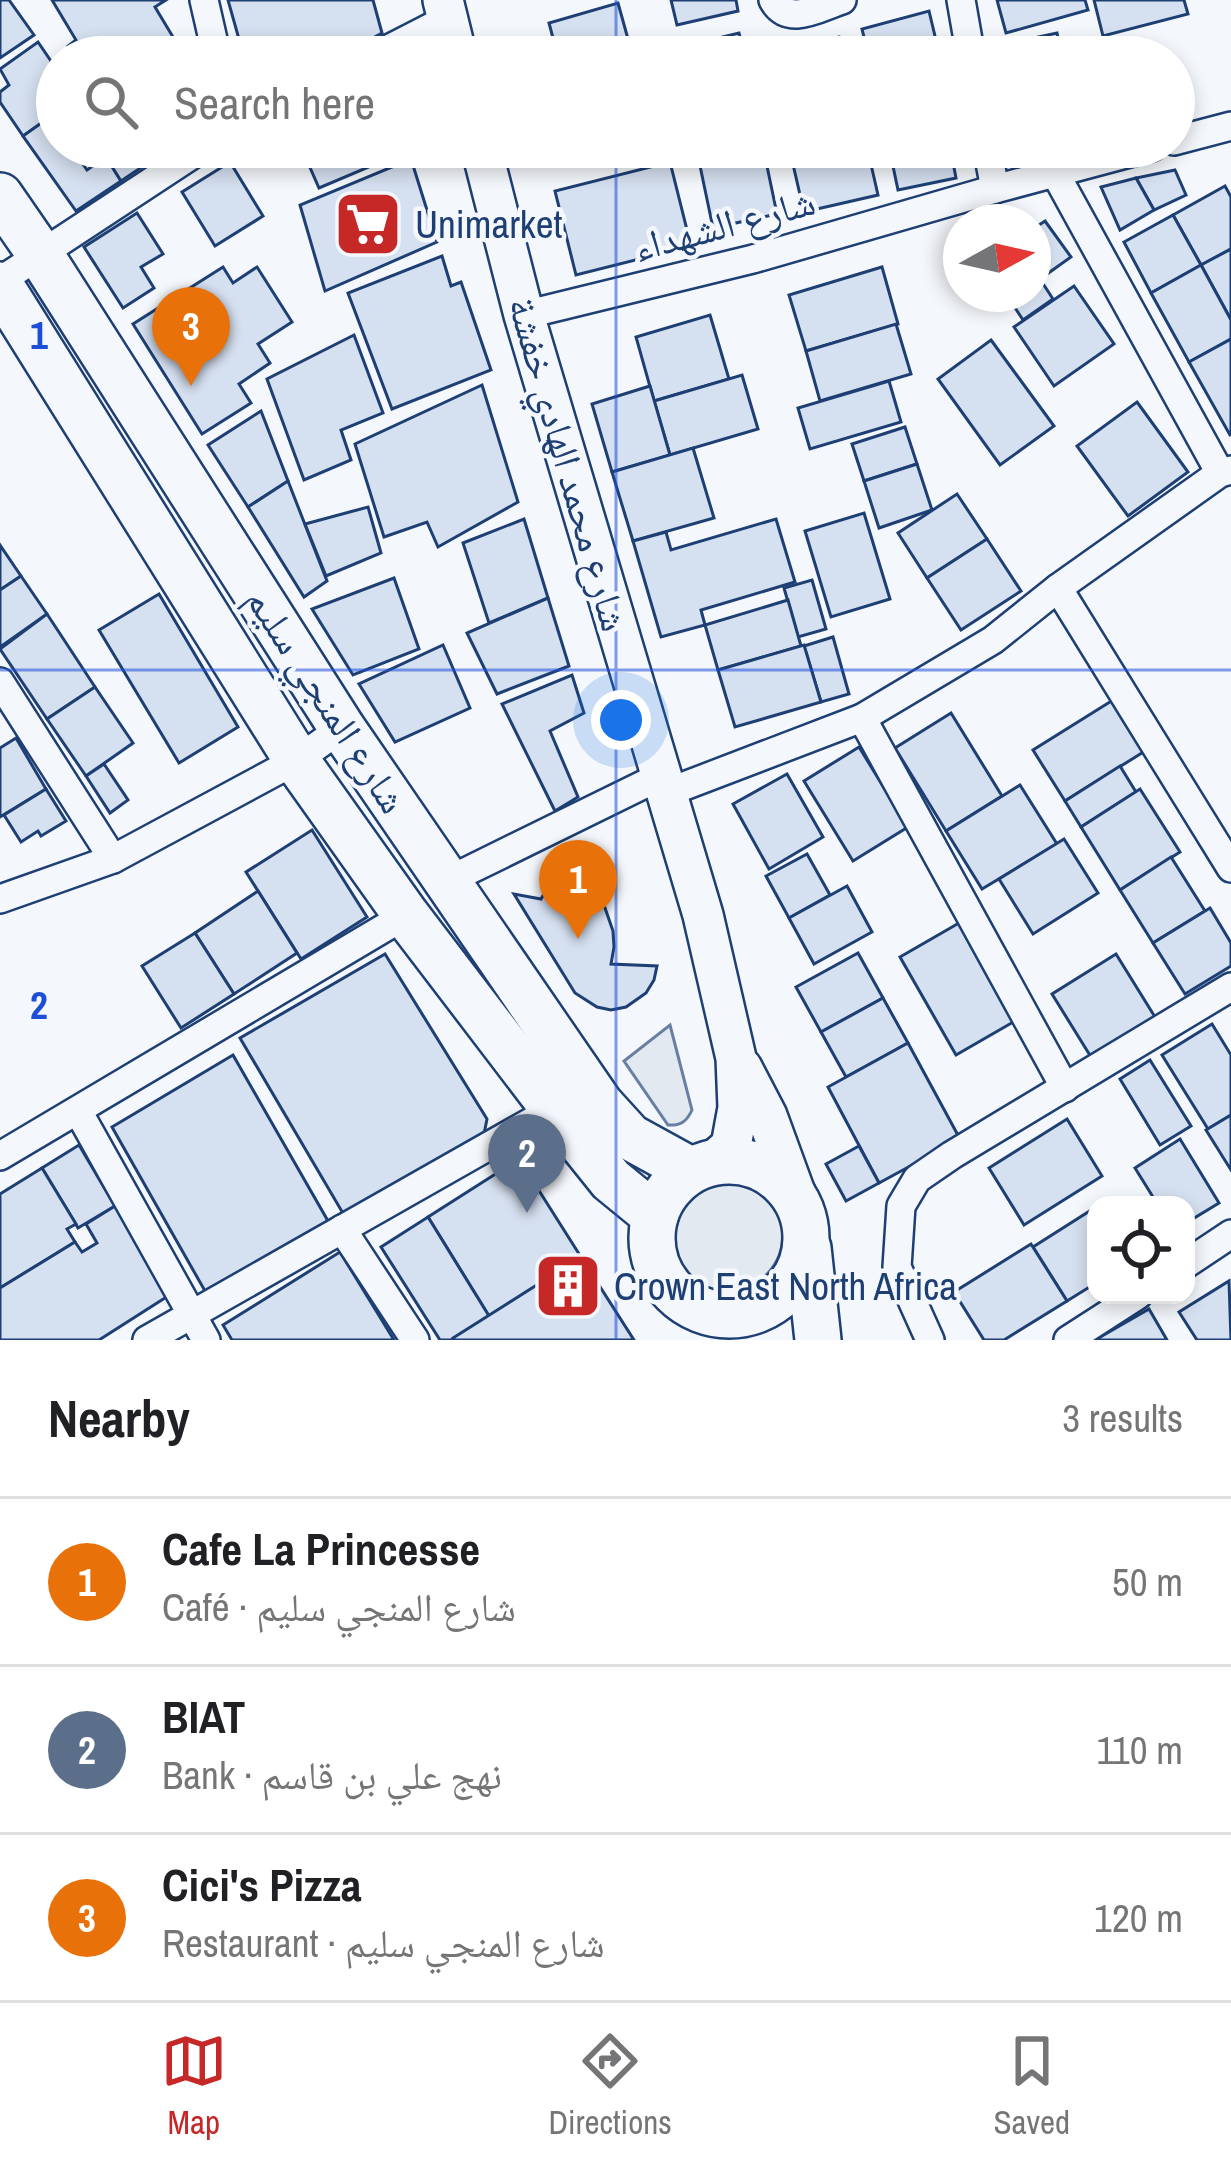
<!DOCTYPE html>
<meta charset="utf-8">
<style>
:root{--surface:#fff;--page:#f6f6f6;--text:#202124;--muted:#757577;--line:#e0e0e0;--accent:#c62828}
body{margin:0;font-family:"Archivo Narrow","Noto Naskh Arabic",sans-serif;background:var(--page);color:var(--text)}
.controls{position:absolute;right:36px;bottom:36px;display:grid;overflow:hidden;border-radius:24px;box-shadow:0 6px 18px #0003}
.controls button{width:108px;height:108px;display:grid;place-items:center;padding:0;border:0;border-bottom:3px solid var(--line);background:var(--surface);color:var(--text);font:60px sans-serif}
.compass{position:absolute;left:943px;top:204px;width:108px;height:108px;border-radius:50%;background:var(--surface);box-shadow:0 6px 18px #0003;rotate:82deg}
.you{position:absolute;left:621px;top:720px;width:42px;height:42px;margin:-30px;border:9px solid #fff;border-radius:50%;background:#1a73e8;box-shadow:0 0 0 18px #1a73e833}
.badge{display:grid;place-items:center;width:78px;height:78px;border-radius:50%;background:var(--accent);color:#fff;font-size:39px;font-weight:700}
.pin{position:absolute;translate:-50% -99px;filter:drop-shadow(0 3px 6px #0008)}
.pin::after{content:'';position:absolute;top:63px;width:42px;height:36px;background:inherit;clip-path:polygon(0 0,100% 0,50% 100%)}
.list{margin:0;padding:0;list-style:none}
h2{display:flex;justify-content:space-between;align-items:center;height:156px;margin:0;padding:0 48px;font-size:51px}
h2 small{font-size:39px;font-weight:400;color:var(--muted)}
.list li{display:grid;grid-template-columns:78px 1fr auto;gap:36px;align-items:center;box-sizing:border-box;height:168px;padding:0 48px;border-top:3px solid var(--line)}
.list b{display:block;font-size:45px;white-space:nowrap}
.list p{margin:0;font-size:39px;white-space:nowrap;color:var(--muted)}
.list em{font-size:39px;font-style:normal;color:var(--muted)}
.icon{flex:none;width:66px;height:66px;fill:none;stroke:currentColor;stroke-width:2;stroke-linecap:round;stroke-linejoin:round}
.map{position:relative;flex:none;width:1231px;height:1340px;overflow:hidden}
.search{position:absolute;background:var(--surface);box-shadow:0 6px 18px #0003;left:36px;right:36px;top:36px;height:132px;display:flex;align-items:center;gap:30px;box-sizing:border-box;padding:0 42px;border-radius:66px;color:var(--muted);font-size:45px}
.sheet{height:660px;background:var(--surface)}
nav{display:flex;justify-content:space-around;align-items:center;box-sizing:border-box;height:168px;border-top:3px solid var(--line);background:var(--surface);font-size:33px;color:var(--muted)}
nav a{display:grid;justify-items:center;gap:6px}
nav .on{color:var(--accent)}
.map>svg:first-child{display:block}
.green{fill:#e3e9f0;stroke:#687fa3;stroke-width:3}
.building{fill:#d5e0f0;stroke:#1d3f73;stroke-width:3}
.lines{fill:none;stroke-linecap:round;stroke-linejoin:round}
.street-casing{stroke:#1d3f73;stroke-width:32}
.secondary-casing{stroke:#1d3f73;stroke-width:44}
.primary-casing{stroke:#1d3f73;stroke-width:50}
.street{stroke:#f4f7fb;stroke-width:27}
.secondary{stroke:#f4f7fb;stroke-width:39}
.primary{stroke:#f4f7fb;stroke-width:45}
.grid{fill:none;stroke:#1d4ed8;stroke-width:3;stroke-opacity:0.55}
.labels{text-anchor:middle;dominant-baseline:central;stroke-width:9;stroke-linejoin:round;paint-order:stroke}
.poi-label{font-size:39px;fill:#1d3f73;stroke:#f4f7fb;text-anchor:start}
.street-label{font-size:39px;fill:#1d3f73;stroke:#f4f7fb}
.grid-label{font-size:39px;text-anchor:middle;font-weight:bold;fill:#1d4ed8;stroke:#f4f7fb;stroke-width:9;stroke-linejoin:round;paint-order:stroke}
</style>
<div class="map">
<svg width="1231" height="1340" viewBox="0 0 1231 1340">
<rect width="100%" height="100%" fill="#f4f7fb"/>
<!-- green -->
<g class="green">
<path d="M670 1025 692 1110C687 1121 681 1126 668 1125L624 1061Z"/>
<circle cx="725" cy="1234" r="58"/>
</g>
<!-- building -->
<g class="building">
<path d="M0 0H9L34 35 0 58Z"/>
<path d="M52 0H166L155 7 176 42 153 57H75L68 46 76 40Z"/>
<path d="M228 0H373L382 33 338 57H244Z"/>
<path d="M671 0H736L738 11 677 25Z"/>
<path d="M997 0H1085L1088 10 1006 33Z"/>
<path d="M1094 0H1184L1188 14 1103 36Z"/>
<path d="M618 3 633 57H558L549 23Z"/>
<path d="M929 11 940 57H869L862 29Z"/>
<path d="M739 33 745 57H666L664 51Z"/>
<path d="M1057 33 1062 57H1009L1006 44Z"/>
<path d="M839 37 843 57H768L767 54Z"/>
<path d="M38 42 57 70V112L23 136 0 102V92L9 85 0 69Z"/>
<path d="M57 112V147H71L87 170 106 157 121 181 76 211 23 136Z"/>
<path d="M116 147H172L121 181 106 157 117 149Z"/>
<path d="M301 147H408L409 150 319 188Z"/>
<path d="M763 147 777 214 713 228 699 161Z"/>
<path d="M789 147H867L878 195 804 212Z"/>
<path d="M889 147H950L956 178 898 190Z"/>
<path d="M411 159 437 242 325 291 300 205Z"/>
<path d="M230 162 263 216 215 246 182 192Z"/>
<path d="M670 162 691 246 576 275 555 191Z"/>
<path d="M1175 170 1186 195 1154 210 1136 178Z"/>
<path d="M1136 178 1154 210 1120 230 1101 187Z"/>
<path d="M1225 186 1231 197V249L1201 265 1173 215Z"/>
<path d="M137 213 163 254 141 267 154 288 123 308 84 247Z"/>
<path d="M1173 215 1201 265 1151 293 1124 242Z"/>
<path d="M1045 221 1071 257 1033 284V229Z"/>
<path d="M1231 249V320L1201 265Z"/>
<path d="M442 256 451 286 461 282 491 370 392 409 348 293Z"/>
<path d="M1201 265 1231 320V339L1189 362 1151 293Z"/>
<path d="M223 267 233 283 257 267 292 322 258 344 270 363 239 384 251 403 202 434 133 324Z"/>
<path d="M882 267 898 324 806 351 789 295Z"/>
<path d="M1040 279 1053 299 1023 320 1010 300 1018 294H1033V284Z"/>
<path d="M1074 286 1114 344 1054 386 1014 327Z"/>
<path d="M710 315 729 379 654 401 636 337Z"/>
<path d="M896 324 911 374 820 401 806 351Z"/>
<path d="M354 335 383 413 341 430 351 460 304 480 267 379Z"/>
<path d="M1231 339V435H1230L1189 362Z"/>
<path d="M991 340 1054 426 1000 465 938 379Z"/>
<path d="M742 375 758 429 670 455 654 401Z"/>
<path d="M889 381 901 422 810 449 798 408Z"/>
<path d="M482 385 518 502 438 547 427 522 384 537 355 444Z"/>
<path d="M650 386 670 455 612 472 592 404Z"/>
<path d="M1137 402 1188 472 1128 516 1077 446Z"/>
<path d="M261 411 288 481 248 507 208 445Z"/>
<path d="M905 427 917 464 864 481 852 444Z"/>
<path d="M693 448 714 518 633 541 612 472Z"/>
<path d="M917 464 932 510 879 528 864 481Z"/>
<path d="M288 481 327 581 304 597 248 507Z"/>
<path d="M957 494 987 539 927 578 898 533Z"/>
<path d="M368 507 381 553 326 576 305 524Z"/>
<path d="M864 513 890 599 831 617 805 531Z"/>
<path d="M524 519 548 598 489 623 463 543Z"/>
<path d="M776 519 795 582 701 610 705 625 661 637 633 541 666 532 671 550Z"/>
<path d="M987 539 1021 591 961 630 927 578Z"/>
<path d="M0 545 21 576 0 590Z"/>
<path d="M21 576 47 614 0 647V590Z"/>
<path d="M394 578 419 649 353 675 312 609Z"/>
<path d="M812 580 826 629 798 637 784 588Z"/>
<path d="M159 594 238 727 179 763 99 630Z"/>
<path d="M548 598 569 666 497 694 467 633Z"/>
<path d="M788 600 801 646 718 670 705 625Z"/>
<path d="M47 614 95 687 47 719 0 649Z"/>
<path d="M833 637 849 694 821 702 804 646Z"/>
<path d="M443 645 470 708 395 742 359 684Z"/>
<path d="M804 645 821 702 735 727 718 670Z"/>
<path d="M572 675 584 713 550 731 578 797 555 811 502 704Z"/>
<path d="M95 687 133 743 86 776 47 719Z"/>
<path d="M1113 700 1145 751 1065 801 1033 750Z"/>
<path d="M951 713 1002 796 946 831 895 748Z"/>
<path d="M16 738 46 789 0 817V748Z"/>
<path d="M859 747 908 827 853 861 804 781Z"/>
<path d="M104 764 128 800 110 813 86 776Z"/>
<path d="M1120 766 1136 792 1081 827 1065 801Z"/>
<path d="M787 774 823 837 769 869 733 804Z"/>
<path d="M1020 785 1057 844 982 889 946 831Z"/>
<path d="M46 789 66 821 41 836 38 831 21 842 4 815Z"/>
<path d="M1140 789 1180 852 1120 890 1081 827Z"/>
<path d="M312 830 367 917 301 959 246 872Z"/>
<path d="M1064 839 1098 893 1033 934 999 879Z"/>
<path d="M807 854 830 895 789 918 766 876Z"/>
<path d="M1171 857 1205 911 1153 943 1120 890Z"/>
<path d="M578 864 604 885 596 895 604 905 613 931 614 947 611 964 657 966 654 980 646 993 626 1007 611 1010 597 1007 575 993 514 894 541 899 558 870 571 875Z"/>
<path d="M847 886 872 932 814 964 789 918Z"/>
<path d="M258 891 297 953 234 994 195 933Z"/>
<path d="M1210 908 1231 943V966L1185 994 1153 943Z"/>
<path d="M959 923 1015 1021 956 1055 900 957Z"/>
<path d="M195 933 234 994 181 1028 142 966Z"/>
<path d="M858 953 883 998 821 1032 796 987Z"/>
<path d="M385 954 487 1119 484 1134 344 1215 240 1038Z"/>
<path d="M1116 954 1155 1017 1091 1057 1052 994Z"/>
<path d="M883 998 908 1043 846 1077 821 1032Z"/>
<path d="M1212 1024 1231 1055V1115L1208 1129 1162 1055Z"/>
<path d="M908 1043 960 1139 879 1183 828 1087Z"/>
<path d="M233 1055 328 1221 205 1291 112 1127Z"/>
<path d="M1150 1060 1191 1126 1160 1145 1120 1079Z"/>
<path d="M1231 1115V1170L1206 1130Z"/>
<path d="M1067 1119 1102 1176 1024 1225 989 1168Z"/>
<path d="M1180 1139 1219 1203 1186 1223V1205H1158L1135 1168Z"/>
<path d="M79 1145 115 1206 78 1228 42 1168Z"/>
<path d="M859 1146 879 1183 846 1201 826 1164Z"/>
<path d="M519 1159 581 1257 489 1316 428 1217Z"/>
<path d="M42 1168 76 1224 67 1229 75 1242 0 1288V1194Z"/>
<path d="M115 1206 168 1296 99 1340H0V1288L75 1242 82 1252 97 1243 86 1224Z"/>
<path d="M1096 1207V1283L1067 1301 1033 1247Z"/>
<path d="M428 1217 489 1316 451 1340H440L381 1247Z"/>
<path d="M1031 1244 1067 1301 1004 1340H984L954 1292Z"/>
<path d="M340 1252 394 1340H232L223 1325Z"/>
<path d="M581 1257 634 1340H454L453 1338Z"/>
<path d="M1229 1281 1231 1340H1197L1179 1312Z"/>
<path d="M1149 1309 1167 1340H1095Z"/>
</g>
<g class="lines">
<!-- street casing -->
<g class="street-casing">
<g id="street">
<path d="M204 0 217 57"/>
<path d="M773 0C788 27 818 8 842 0"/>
<path d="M961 0 971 57"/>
<path d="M373 57 447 19"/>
<path d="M1174 141 1231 126"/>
<path d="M987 147 995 189"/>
<path d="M1055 173 1220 473"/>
<path d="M0 281 204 147"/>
<path d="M524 315 753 259 995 189 1152 147"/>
<path d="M1058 588 1231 868"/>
<path d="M0 682 113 859"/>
<path d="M862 718 1065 1088"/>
<path d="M666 793 862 718 993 640 1058 588 1220 473 1231 470"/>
<path d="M447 881 661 776"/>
<path d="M0 899 113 859 297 760 342 728"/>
<path d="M78 1111 206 1340"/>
<path d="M0 1156 406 915"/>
<path d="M342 1229 415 1340"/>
<path d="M1186 1264 1231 1234"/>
<path d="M147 1340 554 1109"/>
<path d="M930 1340 897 1267 901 1206 917 1179 952 1155 1231 987"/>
<path d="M1068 1340 1138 1295"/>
</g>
</g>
<!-- secondary casing -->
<g class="secondary-casing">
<g id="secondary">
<path d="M443 0 457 57"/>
<path d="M481 147 524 315 703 915 736 1058 738 1108 731 1146 714 1161"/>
<path d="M742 1068 767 1116 798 1201"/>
</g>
</g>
<!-- primary casing -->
<g class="primary-casing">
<g id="primary">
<path d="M0 196 40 254 342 728 600 1104 630 1137 690 1170"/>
<path d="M0 285 303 770 406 915 554 1109 611 1180 655 1216"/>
<circle cx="729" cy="1238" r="77"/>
<path d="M808 1248 818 1340"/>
</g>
</g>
<!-- street -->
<use href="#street" class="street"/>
<!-- secondary -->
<use href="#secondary" class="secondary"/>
<!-- primary -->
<use href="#primary" class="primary"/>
</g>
<!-- grid -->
<path class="grid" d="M616 0V57M616 147V1340M0 670H1231"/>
<!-- icons -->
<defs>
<g id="supermarket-square" transform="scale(3.45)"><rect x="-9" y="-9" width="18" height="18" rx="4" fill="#c62828" stroke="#f4f7fb"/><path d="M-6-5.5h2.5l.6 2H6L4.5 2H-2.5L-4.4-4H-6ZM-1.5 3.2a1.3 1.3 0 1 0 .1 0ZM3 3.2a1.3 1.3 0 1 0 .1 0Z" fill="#fff"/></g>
<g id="building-square" transform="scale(3.45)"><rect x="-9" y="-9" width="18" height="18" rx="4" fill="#c62828" stroke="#f4f7fb"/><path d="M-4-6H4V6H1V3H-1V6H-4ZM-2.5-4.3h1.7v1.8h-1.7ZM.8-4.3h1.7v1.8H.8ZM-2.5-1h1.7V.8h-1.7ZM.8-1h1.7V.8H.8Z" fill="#fff"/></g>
</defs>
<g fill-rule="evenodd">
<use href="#supermarket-square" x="368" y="224"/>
<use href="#building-square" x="568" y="1286"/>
</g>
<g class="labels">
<!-- poi labels -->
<g class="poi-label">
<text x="415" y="224">Unimarket</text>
<text x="614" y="1286">Crown East North Africa</text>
</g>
<!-- street labels -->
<g class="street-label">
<text transform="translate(724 224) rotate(-15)">شارع الشهداء</text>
<text transform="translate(569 464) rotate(74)">شارع محمد الهادي خفشة</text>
<text transform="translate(327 700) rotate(57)">شارع المنجي سليم</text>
</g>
</g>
<g class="grid-label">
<text x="39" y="349">1</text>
<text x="39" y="1019">2</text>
</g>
</svg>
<div class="controls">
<button><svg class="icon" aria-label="locate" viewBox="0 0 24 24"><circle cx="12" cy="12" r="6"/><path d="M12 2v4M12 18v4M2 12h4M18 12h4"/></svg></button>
</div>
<svg class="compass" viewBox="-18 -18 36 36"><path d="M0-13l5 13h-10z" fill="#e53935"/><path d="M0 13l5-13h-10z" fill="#757577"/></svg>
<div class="you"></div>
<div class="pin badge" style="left:578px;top:939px;background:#e8710a">1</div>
<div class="pin badge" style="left:527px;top:1213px;background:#5c6f8a">2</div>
<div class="pin badge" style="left:191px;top:386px;background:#e8710a">3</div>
<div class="search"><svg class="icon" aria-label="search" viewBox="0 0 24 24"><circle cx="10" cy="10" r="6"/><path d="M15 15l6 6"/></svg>Search here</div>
</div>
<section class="sheet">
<h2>Nearby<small>3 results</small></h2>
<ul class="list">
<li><span class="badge" style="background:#e8710a">1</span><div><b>Cafe La Princesse</b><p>Café · شارع المنجي سليم</p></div><em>50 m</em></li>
<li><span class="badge" style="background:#5c6f8a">2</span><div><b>BIAT</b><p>Bank · نهج علي بن قاسم</p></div><em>110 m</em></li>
<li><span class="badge" style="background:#e8710a">3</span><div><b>Cici's Pizza</b><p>Restaurant · شارع المنجي سليم</p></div><em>120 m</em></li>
</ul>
</section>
<nav>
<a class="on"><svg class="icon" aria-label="map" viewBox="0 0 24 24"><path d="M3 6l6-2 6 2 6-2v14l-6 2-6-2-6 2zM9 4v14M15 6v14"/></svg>Map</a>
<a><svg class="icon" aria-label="directions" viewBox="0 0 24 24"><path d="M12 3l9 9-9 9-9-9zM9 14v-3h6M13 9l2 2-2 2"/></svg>Directions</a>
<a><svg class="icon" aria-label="saved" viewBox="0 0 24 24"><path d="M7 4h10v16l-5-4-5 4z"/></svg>Saved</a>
</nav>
